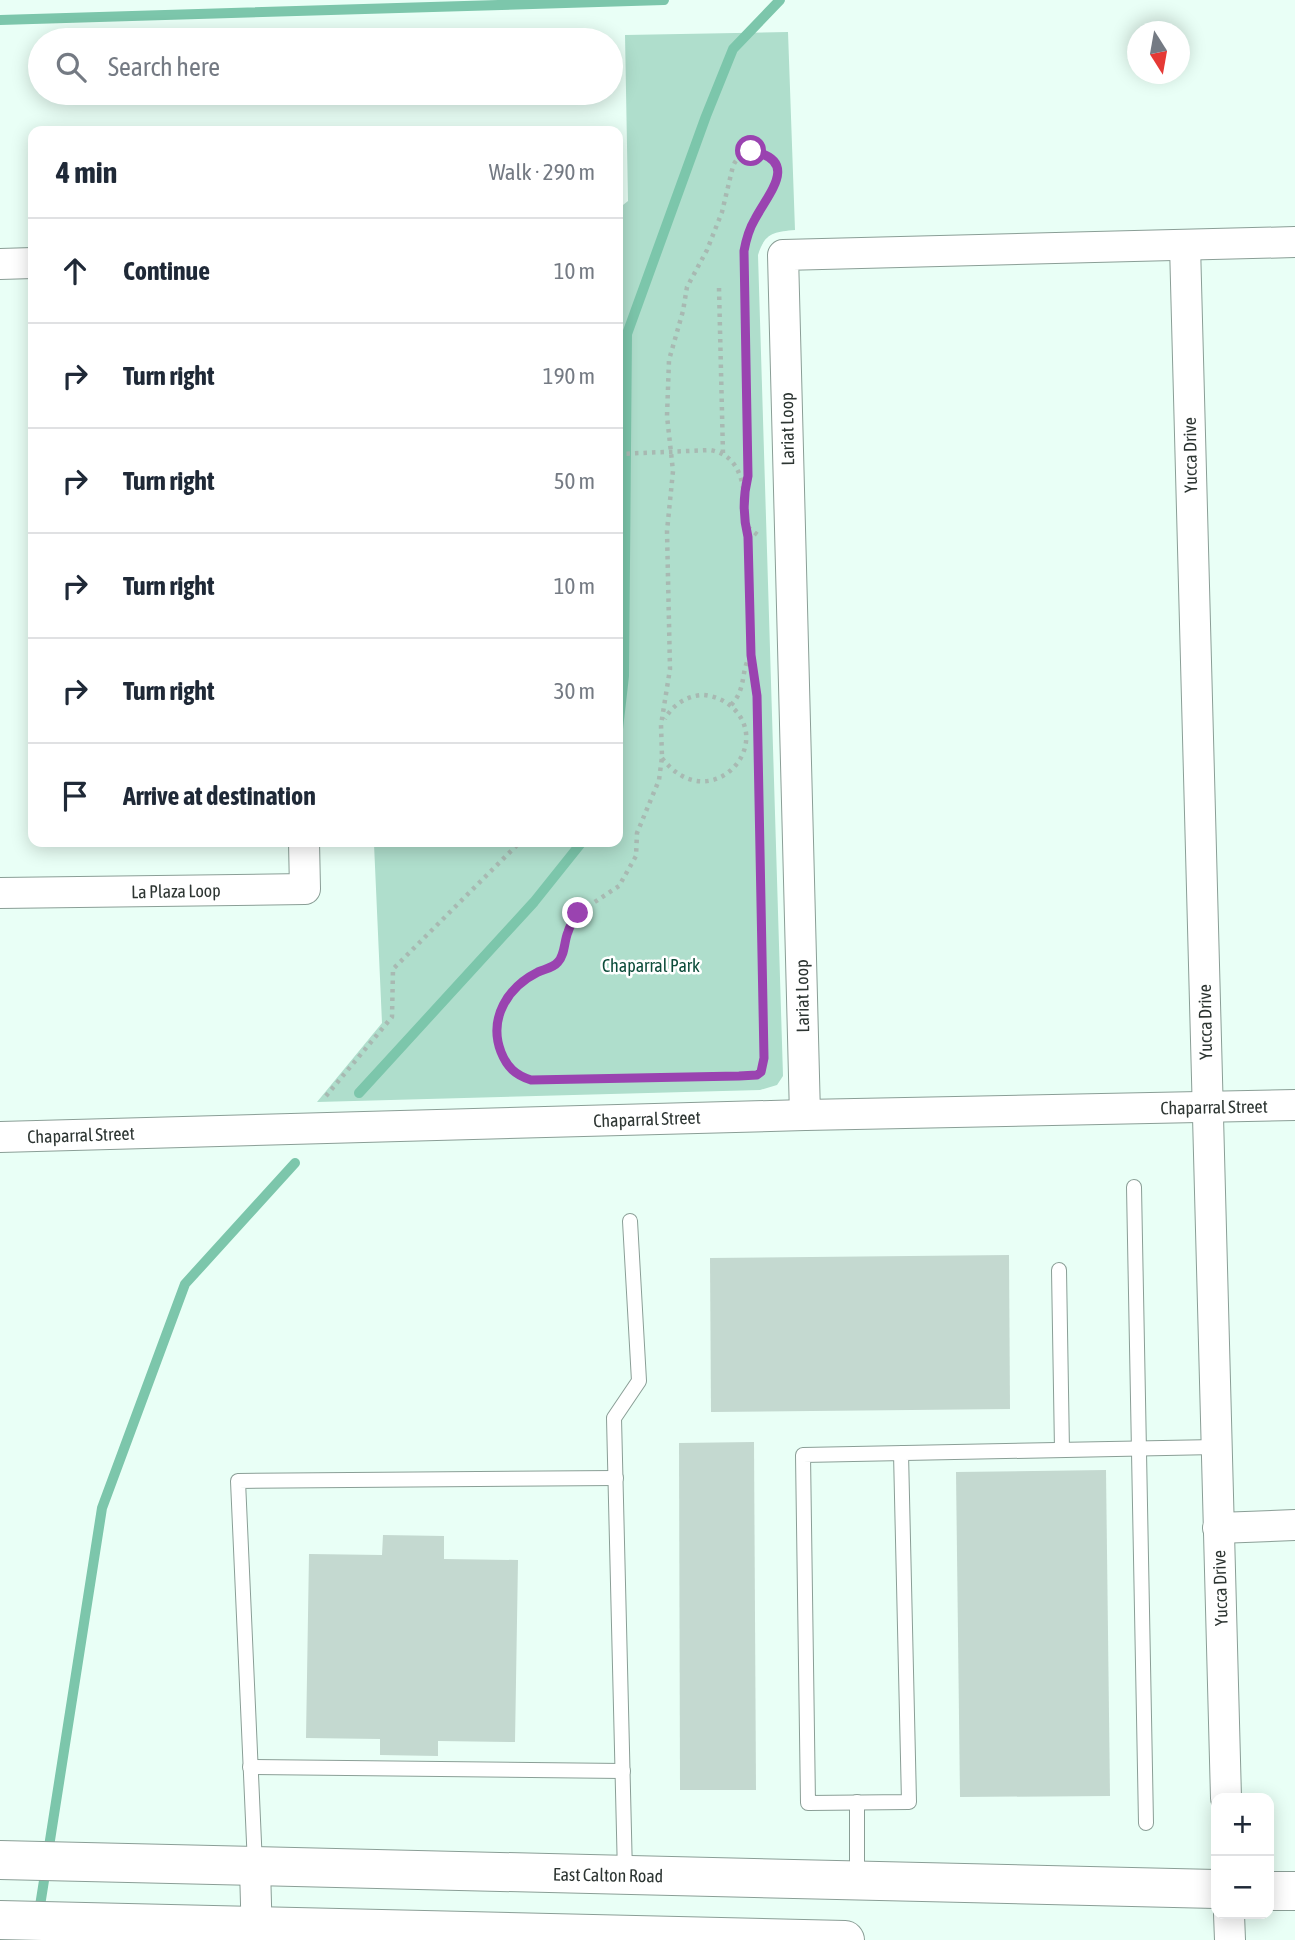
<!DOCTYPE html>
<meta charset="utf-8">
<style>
:root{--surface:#fff;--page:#f6f6f7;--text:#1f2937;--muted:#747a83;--line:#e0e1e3}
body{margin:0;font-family:"Asap Condensed",sans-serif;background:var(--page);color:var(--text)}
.controls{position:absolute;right:21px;bottom:21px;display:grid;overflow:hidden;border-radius:14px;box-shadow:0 4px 18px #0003}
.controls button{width:63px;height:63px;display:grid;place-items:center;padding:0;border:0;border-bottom:2px solid var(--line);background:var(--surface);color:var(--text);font:35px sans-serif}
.compass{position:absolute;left:1127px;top:21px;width:63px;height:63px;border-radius:50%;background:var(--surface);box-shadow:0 4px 18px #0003;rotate:169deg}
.stop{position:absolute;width:21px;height:21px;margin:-16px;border:5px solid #9a43b0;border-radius:50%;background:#fff}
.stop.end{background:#9a43b0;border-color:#fff;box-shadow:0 2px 7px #0008}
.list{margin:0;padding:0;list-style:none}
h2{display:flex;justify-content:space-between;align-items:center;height:91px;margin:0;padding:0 28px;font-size:30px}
h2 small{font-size:23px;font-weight:400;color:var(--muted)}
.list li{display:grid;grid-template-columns:46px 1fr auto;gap:21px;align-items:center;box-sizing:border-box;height:105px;padding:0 28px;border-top:2px solid var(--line)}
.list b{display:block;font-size:26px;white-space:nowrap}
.list em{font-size:23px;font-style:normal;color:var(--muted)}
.icon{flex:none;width:38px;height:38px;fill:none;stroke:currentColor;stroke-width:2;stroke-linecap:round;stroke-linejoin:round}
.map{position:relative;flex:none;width:1295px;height:1940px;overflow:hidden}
.search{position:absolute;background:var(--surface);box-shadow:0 4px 18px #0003;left:28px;top:28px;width:595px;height:77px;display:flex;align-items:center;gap:18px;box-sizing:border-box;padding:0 24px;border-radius:38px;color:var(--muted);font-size:26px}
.panel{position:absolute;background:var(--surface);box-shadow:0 4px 18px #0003;left:28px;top:126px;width:595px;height:721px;border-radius:14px}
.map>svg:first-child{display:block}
.green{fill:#afdecc}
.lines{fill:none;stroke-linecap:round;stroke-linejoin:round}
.stream{stroke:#7cc6ab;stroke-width:10}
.building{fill:#c4d9d0}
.service-casing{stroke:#8a9e96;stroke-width:16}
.minor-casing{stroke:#8a9e96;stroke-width:32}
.secondary-casing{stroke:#8a9e96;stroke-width:40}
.path{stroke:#a8b9b2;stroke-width:4.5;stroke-dasharray:3.5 5;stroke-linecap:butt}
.service{stroke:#fff;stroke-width:14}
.minor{stroke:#fff;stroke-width:30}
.secondary{stroke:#fff;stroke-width:38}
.route{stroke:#9a43b0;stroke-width:9}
.labels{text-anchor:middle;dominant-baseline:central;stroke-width:5;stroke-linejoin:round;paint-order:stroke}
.street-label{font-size:18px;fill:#2d3532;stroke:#fff}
.park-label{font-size:18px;fill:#0c4c3a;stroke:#fff}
</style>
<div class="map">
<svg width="1295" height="1940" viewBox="0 0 1295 1940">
<rect width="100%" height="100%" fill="#e9fff6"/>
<!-- green -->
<path class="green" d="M788 32 795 230C773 232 765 233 758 255L783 1076 777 1085 760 1090 317 1102 382 1023 374 844 618 842V209L628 201 625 35Z"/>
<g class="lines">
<!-- stream -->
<g class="stream">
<path d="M0 20 664 0"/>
<path d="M618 729 624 676 627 334 706 116 733 49 780 0"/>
<path d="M359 1093 534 902 582 842"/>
<path d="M48 1853 102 1508 185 1284 295 1163"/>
<path d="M39 1912 46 1868"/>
</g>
</g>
<!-- building -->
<g class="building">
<path d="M1009 1255 1010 1409 711 1412 710 1258Z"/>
<path d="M754 1442 756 1790H680L679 1443Z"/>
<path d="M1106 1470 1110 1796 960 1797 956 1472Z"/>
<path d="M383 1535 444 1536V1559L518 1560 515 1742 438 1741V1756L380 1755V1739L306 1738 309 1554 382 1555Z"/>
</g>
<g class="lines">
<!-- service casing -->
<g class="service-casing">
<g id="service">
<path d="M1134 1187 1146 1823"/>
<path d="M1059 1270 1062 1450"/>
<path d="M901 1453 909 1802 808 1803 803 1455C940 1452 1078 1450 1216 1447"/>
<path d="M250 1767 623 1771"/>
<path d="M857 1802V1878"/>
<path d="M255 1865 238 1481 616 1478"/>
<path d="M625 1874 614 1418 639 1381 630 1221"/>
</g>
</g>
<!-- minor casing -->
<g class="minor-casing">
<g id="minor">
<path d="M1185 245 1226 1798"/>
<path d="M0 264 33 263"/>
<path d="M0 893 305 889 304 842"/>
<path d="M805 1115 783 255 1295 242"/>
<path d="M0 1137 805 1115 1295 1105"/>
<path d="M1218 1528 1295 1525"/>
<path d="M255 1868 257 1940"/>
<path d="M1229 1914 1230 1940"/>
</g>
</g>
<!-- secondary casing -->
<g class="secondary-casing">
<g id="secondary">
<path d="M0 1860 1216 1889"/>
<path d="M1269 1891H1295"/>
<path d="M0 1920 845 1940"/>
</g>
</g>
<!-- path -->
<g class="path">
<path d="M719 288 723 454"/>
<path d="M618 454 710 450C746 456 745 496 745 525L759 536"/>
<path d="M744 491 748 476 744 251C746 239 750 226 757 215 764 203 776 190 778 176 781 152 743 142 733 166L722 212 707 250 687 287 683 311 669 360 667 416 673 471 667 531 670 669 661 725 662 757 659 780 637 833 636 856 619 886 578 913 567 933 560 960 556 964 539 972 515 988 497 1021 496 1038 505 1063 512 1071 531 1080 739 1077 757 1075 763 1067 757 696 751 655 748 537 745 525"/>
<path d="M731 705C747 688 740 673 750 656"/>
<path d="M662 758C708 818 775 748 733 708 726 701 715 696 704 695 688 695 672 705 665 719"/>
<path d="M326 1096 392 1017 393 969 520 842"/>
</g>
<!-- service -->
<use href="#service" class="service"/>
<!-- minor -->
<use href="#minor" class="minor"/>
<!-- secondary -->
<use href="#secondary" class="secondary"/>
</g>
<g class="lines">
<!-- route -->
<path class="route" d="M578 913C574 919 570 925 568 932 564 941 565 955 558 962 553 968 545 969 538 972 508 987 488 1018 501 1052 507 1067 515 1075 531 1080L739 1076 757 1075 761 1072 764 1058 757 696 751 655 748 537C743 517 743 496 748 476L744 251C746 240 749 229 755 219 768 194 801 160 751 151"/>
</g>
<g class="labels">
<!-- street labels -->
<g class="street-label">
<text transform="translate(787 429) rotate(-91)">Lariat Loop</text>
<text transform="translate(1190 455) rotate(-91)">Yucca Drive</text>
<text transform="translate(176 891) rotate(-1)">La Plaza Loop</text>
<text transform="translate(802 996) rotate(-91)">Lariat Loop</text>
<text transform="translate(1205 1022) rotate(-91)">Yucca Drive</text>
<text transform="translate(1214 1107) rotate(-1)">Chaparral Street</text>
<text transform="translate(647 1119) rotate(-2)">Chaparral Street</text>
<text transform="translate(81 1135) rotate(-2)">Chaparral Street</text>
<text transform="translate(1220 1588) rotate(-92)">Yucca Drive</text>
<text transform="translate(608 1875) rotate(1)">East Calton Road</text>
</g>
<!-- park labels -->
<g class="park-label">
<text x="651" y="965">Chaparral Park</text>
</g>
</g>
</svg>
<div class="controls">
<button>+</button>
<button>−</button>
</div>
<svg class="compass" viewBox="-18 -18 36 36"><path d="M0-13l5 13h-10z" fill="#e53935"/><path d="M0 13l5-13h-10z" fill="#747a83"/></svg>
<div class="stop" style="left:751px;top:151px"></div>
<div class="stop end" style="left:578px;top:913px"></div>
<div class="search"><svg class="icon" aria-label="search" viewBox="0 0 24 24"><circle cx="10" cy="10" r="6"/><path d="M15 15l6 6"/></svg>Search here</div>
<section class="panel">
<h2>4 min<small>Walk · 290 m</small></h2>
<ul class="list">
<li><svg class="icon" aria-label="ahead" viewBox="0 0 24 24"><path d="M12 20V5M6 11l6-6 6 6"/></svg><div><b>Continue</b></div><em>10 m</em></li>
<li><svg class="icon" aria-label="right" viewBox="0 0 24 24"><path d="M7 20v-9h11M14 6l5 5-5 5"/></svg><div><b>Turn right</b></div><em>190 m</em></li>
<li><svg class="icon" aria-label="right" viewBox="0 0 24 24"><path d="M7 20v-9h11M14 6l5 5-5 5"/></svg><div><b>Turn right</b></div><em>50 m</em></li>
<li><svg class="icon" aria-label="right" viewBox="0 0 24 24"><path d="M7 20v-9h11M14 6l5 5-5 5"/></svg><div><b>Turn right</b></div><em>10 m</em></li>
<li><svg class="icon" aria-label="right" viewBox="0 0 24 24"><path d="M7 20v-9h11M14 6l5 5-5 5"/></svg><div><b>Turn right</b></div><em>30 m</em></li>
<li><svg class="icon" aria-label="arrive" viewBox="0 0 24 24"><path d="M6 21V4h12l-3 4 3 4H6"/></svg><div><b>Arrive at destination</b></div></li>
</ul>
</section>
</div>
